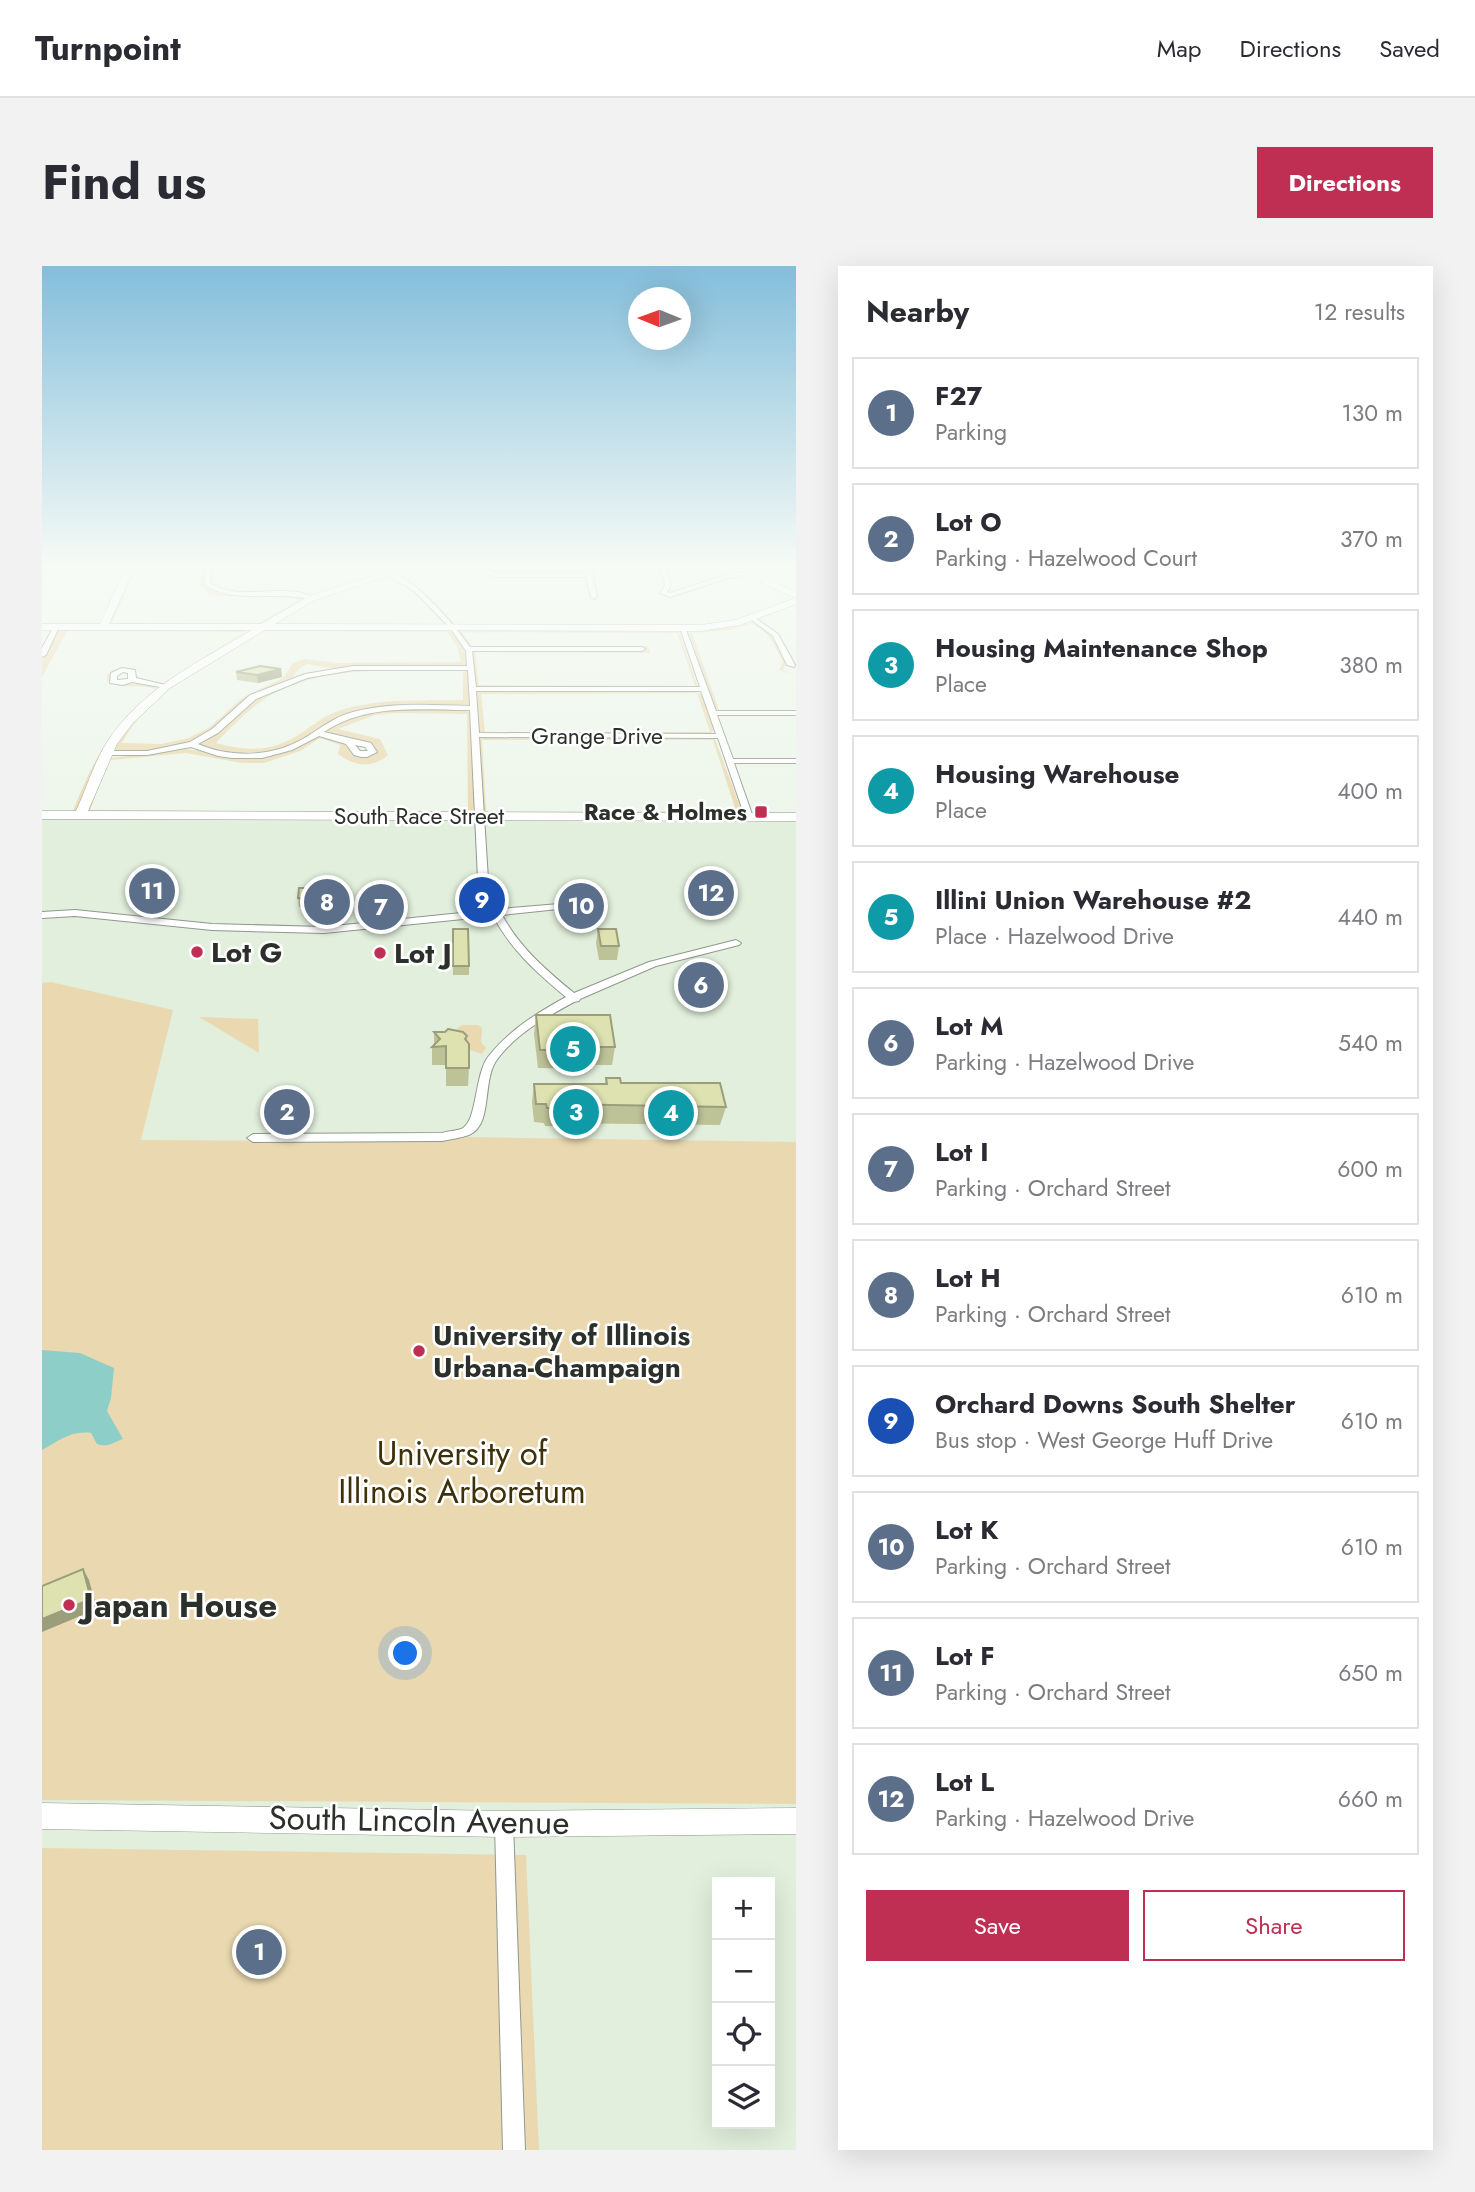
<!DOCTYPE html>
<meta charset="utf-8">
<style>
:root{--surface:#fff;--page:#f2f2f3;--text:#2b2b33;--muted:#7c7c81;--line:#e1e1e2;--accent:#bf2f53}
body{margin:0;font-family:Jost,sans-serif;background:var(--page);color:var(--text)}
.controls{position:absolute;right:21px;bottom:21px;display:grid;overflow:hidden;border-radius:0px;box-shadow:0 7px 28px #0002}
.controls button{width:63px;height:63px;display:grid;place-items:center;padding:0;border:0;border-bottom:2px solid var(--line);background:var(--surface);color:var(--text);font:35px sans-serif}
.compass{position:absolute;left:586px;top:21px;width:63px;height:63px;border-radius:50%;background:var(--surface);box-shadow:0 7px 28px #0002;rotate:271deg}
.you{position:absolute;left:364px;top:1388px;width:24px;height:24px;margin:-18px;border:5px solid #fff;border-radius:50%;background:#1a73e8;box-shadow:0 0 0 10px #1a73e833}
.badge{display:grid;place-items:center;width:46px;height:46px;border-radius:50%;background:var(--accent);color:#fff;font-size:23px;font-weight:700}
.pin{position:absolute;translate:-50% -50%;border:4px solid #fff;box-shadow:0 2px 7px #0006}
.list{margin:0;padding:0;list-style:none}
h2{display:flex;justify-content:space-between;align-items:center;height:91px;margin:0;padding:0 28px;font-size:30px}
h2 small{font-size:23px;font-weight:400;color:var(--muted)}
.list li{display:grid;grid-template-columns:46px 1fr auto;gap:21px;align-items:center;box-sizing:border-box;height:112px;margin:0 14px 14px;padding:0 14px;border:2px solid var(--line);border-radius:0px}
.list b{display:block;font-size:26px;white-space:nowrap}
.list p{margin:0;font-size:23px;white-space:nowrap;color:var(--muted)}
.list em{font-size:23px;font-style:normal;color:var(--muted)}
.actions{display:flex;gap:14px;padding:21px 28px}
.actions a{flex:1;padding:16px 0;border:2px solid var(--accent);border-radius:0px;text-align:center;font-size:24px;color:var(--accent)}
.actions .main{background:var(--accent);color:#fff}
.icon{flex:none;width:38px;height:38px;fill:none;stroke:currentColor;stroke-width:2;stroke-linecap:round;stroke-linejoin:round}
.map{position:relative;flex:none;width:754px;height:1884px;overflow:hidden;border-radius:0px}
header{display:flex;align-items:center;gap:42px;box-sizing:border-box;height:98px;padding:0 35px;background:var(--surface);border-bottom:2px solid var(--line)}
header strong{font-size:33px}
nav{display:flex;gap:38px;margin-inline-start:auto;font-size:24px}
.intro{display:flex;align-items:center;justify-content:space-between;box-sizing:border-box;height:168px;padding:0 42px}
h1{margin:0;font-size:49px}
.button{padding:18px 32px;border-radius:0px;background:var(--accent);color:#fff;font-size:24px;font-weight:700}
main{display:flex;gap:42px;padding:0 42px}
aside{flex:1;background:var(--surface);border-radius:0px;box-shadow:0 7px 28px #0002}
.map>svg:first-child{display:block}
.built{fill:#e1efdc;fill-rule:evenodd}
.green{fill:#ead9b0;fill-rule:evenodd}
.water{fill:#8ecec8}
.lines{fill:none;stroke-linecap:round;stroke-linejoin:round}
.street-casing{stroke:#8f988c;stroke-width:2}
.secondary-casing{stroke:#8f988c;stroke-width:1}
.street{fill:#fff;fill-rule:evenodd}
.secondary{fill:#fff;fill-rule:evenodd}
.wall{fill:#bec297}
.shaded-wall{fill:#9b9e7b}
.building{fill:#dde2b0;stroke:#9b9e7b;stroke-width:2}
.poi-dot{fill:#bf2f53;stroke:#fff;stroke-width:2.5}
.labels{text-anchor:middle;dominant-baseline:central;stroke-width:5;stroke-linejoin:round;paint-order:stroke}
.far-street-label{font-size:23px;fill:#2c302b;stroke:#fff}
.far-poi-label{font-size:23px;font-weight:bold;fill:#2c302b;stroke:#fff;text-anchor:end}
.poi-label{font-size:28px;font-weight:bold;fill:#2c302b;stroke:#fff;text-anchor:start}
.near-park-label{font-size:33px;fill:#3e3008;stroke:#fff}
.near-poi-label{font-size:33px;font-weight:bold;fill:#2c302b;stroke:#fff;text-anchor:start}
.near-street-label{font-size:33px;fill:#2c302b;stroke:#fff}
</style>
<header>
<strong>Turnpoint</strong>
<nav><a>Map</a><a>Directions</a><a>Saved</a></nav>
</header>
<div class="intro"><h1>Find us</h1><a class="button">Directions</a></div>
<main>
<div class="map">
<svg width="754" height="1884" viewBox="0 0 754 1884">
<rect width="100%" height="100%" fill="#edf6ea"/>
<!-- built -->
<path class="built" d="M0 552 754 554V1884H0ZM675 1616H728V1858H675Z"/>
<!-- green -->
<g class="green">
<path d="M91 303H94L70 357 216 358 257 334 246 330H169L157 318 161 303H165L162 317C191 338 231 322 264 332L218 359H66Z"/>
<path d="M710 357C730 362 736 380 744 398L741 404 754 409 737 404 741 397C733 380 728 367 710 358L688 364 650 367 677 444 754 446H684L673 443 647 367Z"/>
<path d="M17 363H196L205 365 123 417 120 418 95 413 84 404 69 408 68 415 74 419C89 419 102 415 116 423L84 453 36 543 33 545 0 547 31 545C53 490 68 462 114 423 99 418 75 423 65 415V409L71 404 91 403 97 413 120 418 202 366 25 365 0 411V394Z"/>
<path d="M219 364H404C418 369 424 385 425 399L293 403 265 398 257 403 250 412 218 426 185 454 150 476 114 485 72 486C83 439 179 388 219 364ZM221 365 405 366 415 380 419 396 295 397 263 393 251 397 241 412 200 432 168 461 147 472 119 478 80 477C108 424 172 395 221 365Z"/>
<path d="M425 364 637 366 656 421H437L433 418 431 385H602L430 382 418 367ZM420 366 635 367 653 420 437 419 433 386 608 387 606 380 431 381Z"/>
<path d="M314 403 426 404 427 439 358 441 297 451 259 475 236 485 195 487 158 479 175 467 218 430 262 412ZM421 405V434C382 435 341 432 303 443 286 447 275 456 261 466 232 486 207 486 174 477 186 464 202 448 217 437 274 396 354 406 421 405Z"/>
<path d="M441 424 652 425 660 429 672 465 665 469 439 468 436 466 434 426ZM655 427 668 466H443L439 428Z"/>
<path d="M416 443 428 446 433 539 429 548 50 547 45 543 68 492 144 483 214 492 246 485 277 469 301 476 315 490 328 491 334 484 327 479 281 466C313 434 375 444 416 443ZM355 447 425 448 426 547 48 544C55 528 59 508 69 494L144 487 200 497H222L258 485 278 472 298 479 296 488C312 500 330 503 346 489L338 473 296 463 333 449Z"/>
<path d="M446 471 673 473 699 543 697 548 689 549 446 548 439 542 437 474ZM440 474H671L694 545 444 546Z"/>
<path d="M9 716 131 744 99 874 395 876 422 871 754 876V1538L0 1534V717Z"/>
<path d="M157 751 216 753 217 787Z"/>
<path d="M420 759H436L440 762 439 776 444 782 440 788 414 779 412 765Z"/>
<path d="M0 1582 484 1589 497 1884H0Z"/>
</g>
<!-- water -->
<path class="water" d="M0 1084 38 1087 72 1102 69 1132 65 1145 81 1173C71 1176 67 1182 55 1178L49 1167C30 1164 16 1175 0 1184Z"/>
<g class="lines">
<!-- street casing -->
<g class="street-casing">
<g id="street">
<path d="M1 303H7L0 312Z"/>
<path d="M165 303H171L168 317C199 337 242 315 273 332L270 334C238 324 188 339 162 318Z"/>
<path d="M335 303C367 303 411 357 428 381H600L603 383 600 385H430L434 421H658L638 362 643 361 674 445H754V449H675L691 493H754V497H692L711 551 707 554 703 551 676 472 437 471 446 613 458 643 529 637V641L526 642 460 649C478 682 504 704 532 727L607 696 694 674 699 677 697 679 614 700 538 733 537 735 532 736C503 752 473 768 454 795 440 816 451 859 427 869 418 872 409 873 400 875L211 876 205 872 211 868 400 867C406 865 416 865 421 862 435 854 433 808 446 791 467 764 495 747 524 731 494 706 470 685 451 650L282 667 170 664 33 650 0 652V646L33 644 170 658 282 661 449 644 436 613 428 444C379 444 325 437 282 466L329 477 335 486 325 491H319L312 489 304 478 277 470 250 484 220 492H190L176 490 149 481 105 489H65L61 487 65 485H105L148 476 170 463 208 429 263 408 311 400H425L424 385 409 363 372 325ZM311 404H426L428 440C389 439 349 436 311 446 291 451 277 464 259 474 228 491 189 492 156 478L176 467 214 433 265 412ZM434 425H659L674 468 437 467ZM313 479 323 481 326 485H318Z"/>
<path d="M424 303H437L455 307H544L543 303H549L555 331 552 333 549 331 544 311H455Z"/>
<path d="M618 303H624L629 319 625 326 628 327 680 310 713 304 716 306 683 313 628 331 618 327 623 319Z"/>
<path d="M708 351H712L736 368 753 399 752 401 745 399 731 370 708 353Z"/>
<path d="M12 360 17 361 4 389 0 391V382Z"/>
<path d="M80 402 93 404 94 412 128 420 124 422 90 416 81 419 68 417 69 407ZM81 406 86 407V413L75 414V410Z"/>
<path d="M462 1549 468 1552 471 1558 483 1884H461L453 1558 456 1552Z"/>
</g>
</g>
<!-- secondary casing -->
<g class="secondary-casing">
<g id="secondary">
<path d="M83 303H92L67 358H219L267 330 354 303H368L273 334 233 358 659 359 693 354 754 332V338L698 359 659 365 223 364 128 422 91 457 75 478 46 545 754 547V555L0 553V545H34C44 523 52 497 65 476 99 423 158 395 210 364H0V358H58Z"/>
<path d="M707 303H717L730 315 754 326V332L724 319Z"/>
<path d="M0 1537 462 1545 754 1542V1568L462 1571 0 1563Z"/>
</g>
</g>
<!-- street -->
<use href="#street" class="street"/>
<!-- secondary -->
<use href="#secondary" class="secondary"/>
</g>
<!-- wall -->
<g class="wall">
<path d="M239 403 240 411 216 417 195 414 194 406Z"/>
<path d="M279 631 278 641H257L256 632Z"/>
<path d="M411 663 427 700V709H411Z"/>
<path d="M556 663 577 680 575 694H557L554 677Z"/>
<path d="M494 749 573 781 570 799H549V803L496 802 492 768Z"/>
<path d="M392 766 425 770 427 802 426 820H404V799H390V781L392 779Z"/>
<path d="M564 812 579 817 684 841 678 859 511 857V860H503L502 857 492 856 490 836 492 818H563Z"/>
</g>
<!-- shaded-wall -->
<g class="shaded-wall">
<path d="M239 403 240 411 216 417 215 409Z"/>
<path d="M41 1303 47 1314 55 1343 0 1366V1353Z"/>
</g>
<!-- building -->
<g class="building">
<path d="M218 400 239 403 215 409 194 406Z"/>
<path d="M257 622H278L277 632H256Z"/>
<path d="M411 663H426L427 700H411Z"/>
<path d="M556 663H574L577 680H559Z"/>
<path d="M494 749H568L573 781H551V784H498Z"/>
<path d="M406 763 421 766 425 770 423 773 427 778V802H404V780L390 781 398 773 392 766H403Z"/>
<path d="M564 812H578L579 817H678L684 841 513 838V842H505L504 838H494L492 818H565Z"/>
<path d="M41 1303 49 1333 0 1353V1320Z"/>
</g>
<!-- sky -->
<linearGradient id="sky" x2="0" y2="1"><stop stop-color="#84bedb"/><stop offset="0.53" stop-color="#f7fbf6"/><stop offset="1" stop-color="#f7fbf6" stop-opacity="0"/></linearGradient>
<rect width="754" height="567" fill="url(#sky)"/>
<!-- markers -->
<g class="poi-dot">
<rect x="712" y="539" width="14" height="14" rx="3.5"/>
<circle cx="155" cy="686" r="7"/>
<circle cx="338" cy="687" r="7"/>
<circle cx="377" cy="1085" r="7"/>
<circle cx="27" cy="1339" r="7"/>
</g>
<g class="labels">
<!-- far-street labels -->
<g class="far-street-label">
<text x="555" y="470">Grange Drive</text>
<text x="377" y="550">South Race Street</text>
</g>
<!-- far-poi labels -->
<g class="far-poi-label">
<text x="705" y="546">Race &amp; Holmes</text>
</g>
<!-- poi labels -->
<g class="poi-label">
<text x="169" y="686">Lot G</text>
<text x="352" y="687">Lot J</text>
<text x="391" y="1069">University of Illinois<tspan x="391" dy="32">Urbana-Champaign</tspan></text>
</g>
<!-- near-park labels -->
<g class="near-park-label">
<text x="420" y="1187">University of<tspan x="420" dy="38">Illinois Arboretum</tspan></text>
</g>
<!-- near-poi labels -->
<g class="near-poi-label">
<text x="41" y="1339">Japan House</text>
</g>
<!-- near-street labels -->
<g class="near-street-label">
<text transform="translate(377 1554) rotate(1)">South Lincoln Avenue</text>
</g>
</g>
</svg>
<div class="controls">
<button>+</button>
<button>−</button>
<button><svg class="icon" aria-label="locate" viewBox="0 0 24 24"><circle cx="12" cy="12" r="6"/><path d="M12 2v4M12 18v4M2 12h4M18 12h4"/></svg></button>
<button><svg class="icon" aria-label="layers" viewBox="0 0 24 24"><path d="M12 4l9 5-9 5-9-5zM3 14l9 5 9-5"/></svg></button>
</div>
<svg class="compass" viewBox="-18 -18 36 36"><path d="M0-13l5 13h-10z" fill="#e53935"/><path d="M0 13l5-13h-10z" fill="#7c7c81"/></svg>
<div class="you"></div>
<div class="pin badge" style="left:217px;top:1686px;background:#5c6f8a">1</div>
<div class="pin badge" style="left:245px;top:846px;background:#5c6f8a">2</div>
<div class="pin badge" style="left:534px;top:846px;background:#0f9aa8">3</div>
<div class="pin badge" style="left:629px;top:847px;background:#0f9aa8">4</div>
<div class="pin badge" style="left:531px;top:783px;background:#0f9aa8">5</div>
<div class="pin badge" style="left:659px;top:719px;background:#5c6f8a">6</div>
<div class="pin badge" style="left:339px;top:641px;background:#5c6f8a">7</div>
<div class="pin badge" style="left:285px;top:636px;background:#5c6f8a">8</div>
<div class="pin badge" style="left:440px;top:634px;background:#1a4fb4">9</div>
<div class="pin badge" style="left:539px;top:640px;background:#5c6f8a">10</div>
<div class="pin badge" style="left:110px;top:625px;background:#5c6f8a">11</div>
<div class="pin badge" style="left:669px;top:627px;background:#5c6f8a">12</div>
</div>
<aside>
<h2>Nearby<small>12 results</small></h2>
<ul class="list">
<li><span class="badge" style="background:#5c6f8a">1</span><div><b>F27</b><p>Parking</p></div><em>130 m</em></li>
<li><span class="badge" style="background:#5c6f8a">2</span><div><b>Lot O</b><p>Parking · Hazelwood Court</p></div><em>370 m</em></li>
<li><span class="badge" style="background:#0f9aa8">3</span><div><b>Housing Maintenance Shop</b><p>Place</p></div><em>380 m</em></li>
<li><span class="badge" style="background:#0f9aa8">4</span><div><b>Housing Warehouse</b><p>Place</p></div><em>400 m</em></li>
<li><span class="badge" style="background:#0f9aa8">5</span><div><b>Illini Union Warehouse #2</b><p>Place · Hazelwood Drive</p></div><em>440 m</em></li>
<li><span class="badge" style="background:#5c6f8a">6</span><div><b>Lot M</b><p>Parking · Hazelwood Drive</p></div><em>540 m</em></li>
<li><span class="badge" style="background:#5c6f8a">7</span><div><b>Lot I</b><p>Parking · Orchard Street</p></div><em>600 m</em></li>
<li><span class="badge" style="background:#5c6f8a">8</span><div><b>Lot H</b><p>Parking · Orchard Street</p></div><em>610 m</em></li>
<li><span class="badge" style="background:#1a4fb4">9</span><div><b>Orchard Downs South Shelter</b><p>Bus stop · West George Huff Drive</p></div><em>610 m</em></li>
<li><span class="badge" style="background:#5c6f8a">10</span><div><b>Lot K</b><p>Parking · Orchard Street</p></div><em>610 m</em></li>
<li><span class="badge" style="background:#5c6f8a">11</span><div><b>Lot F</b><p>Parking · Orchard Street</p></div><em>650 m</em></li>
<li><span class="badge" style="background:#5c6f8a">12</span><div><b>Lot L</b><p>Parking · Hazelwood Drive</p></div><em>660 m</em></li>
</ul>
<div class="actions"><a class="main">Save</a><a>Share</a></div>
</aside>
</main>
